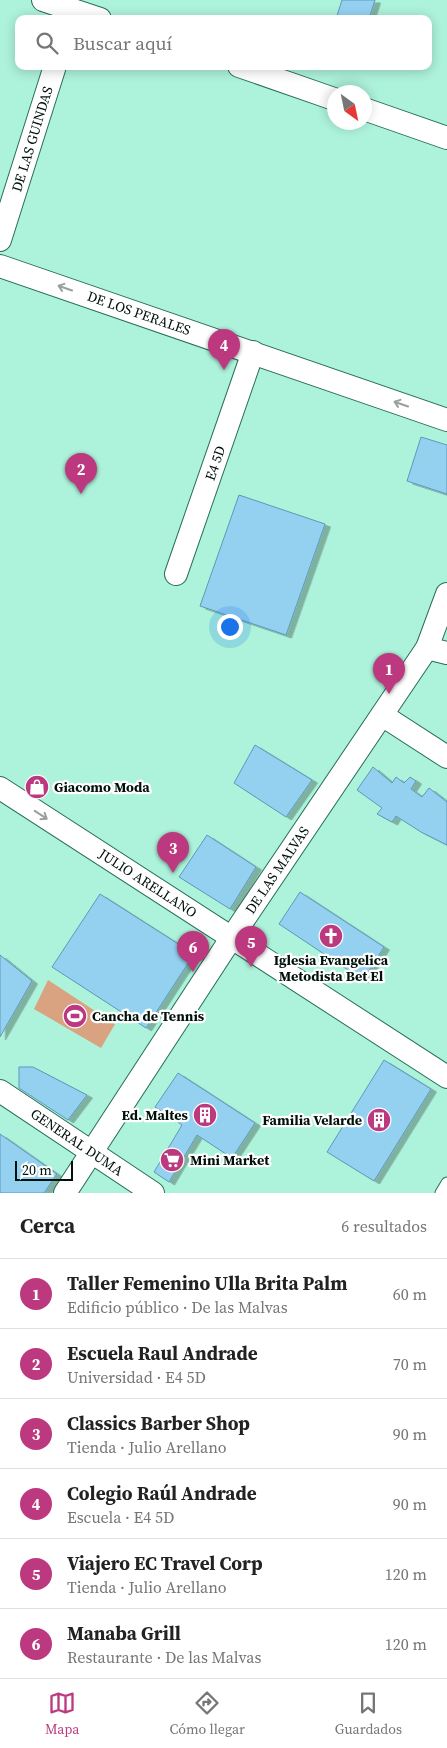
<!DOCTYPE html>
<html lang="es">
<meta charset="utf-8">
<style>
:root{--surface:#fff;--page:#f6f6f6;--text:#222;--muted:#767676;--line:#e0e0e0;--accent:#bc397f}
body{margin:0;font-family:"Source Serif 4",serif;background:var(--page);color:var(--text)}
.compass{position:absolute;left:327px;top:85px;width:45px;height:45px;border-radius:50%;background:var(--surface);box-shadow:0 2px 12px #0003;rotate:147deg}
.scale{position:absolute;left:15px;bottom:12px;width:58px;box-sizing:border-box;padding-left:5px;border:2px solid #00110a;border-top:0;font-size:14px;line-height:18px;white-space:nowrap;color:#00110a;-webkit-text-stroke:4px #fff;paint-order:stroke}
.you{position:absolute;left:229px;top:626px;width:18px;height:18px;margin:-12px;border:4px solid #fff;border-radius:50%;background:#1a73e8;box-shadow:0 0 0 8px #1a73e833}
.badge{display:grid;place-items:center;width:32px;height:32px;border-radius:50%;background:var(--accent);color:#fff;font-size:16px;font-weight:700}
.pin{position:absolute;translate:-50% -41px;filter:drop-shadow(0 1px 2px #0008)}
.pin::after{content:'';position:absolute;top:26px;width:18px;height:15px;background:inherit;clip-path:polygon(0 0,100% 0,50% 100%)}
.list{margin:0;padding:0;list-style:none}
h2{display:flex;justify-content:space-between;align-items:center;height:65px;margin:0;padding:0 20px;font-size:21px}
h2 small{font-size:16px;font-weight:400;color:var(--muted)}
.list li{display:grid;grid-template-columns:32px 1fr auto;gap:15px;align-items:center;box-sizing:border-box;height:70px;padding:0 20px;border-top:1px solid var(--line)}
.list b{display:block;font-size:19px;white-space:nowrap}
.list p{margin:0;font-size:16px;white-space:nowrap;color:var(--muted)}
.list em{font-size:16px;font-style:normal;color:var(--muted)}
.icon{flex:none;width:28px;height:28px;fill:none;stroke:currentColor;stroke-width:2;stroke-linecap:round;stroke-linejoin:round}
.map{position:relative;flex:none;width:447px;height:1193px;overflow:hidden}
.search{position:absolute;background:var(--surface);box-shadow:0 2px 12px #0003;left:15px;right:15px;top:15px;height:55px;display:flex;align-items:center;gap:12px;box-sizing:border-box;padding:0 18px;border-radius:10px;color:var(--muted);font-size:19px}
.sheet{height:485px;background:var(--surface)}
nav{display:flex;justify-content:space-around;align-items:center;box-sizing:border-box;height:70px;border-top:1px solid var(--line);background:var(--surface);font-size:14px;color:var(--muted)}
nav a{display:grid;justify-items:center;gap:2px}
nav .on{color:var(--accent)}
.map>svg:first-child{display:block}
.green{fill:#d9a281}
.building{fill:#94d1f1;stroke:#5e99b7;filter:url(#shadow)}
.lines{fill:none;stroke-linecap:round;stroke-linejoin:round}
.service-casing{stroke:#286d5a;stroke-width:13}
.minor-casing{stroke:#286d5a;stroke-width:24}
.service{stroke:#fff;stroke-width:11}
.minor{stroke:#fff;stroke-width:22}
.oneway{stroke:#99a09d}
.labels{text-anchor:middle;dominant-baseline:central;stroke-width:4.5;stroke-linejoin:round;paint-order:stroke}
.street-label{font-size:14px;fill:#00110a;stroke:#fff}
.poi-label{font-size:14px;font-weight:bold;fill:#00110a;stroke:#fff;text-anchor:start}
</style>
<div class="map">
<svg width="447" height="1193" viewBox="0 0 447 1193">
<defs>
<filter id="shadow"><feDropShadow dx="5.5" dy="3" stdDeviation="0" flood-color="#0004"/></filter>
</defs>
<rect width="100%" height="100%" fill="#adf2db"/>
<!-- green -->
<path class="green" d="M48 980 115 1024 101 1048 34 1009Z"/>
<!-- building -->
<g class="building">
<path d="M342 0H375L369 19H336Z"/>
<path d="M421 437 447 445V494L407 481Z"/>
<path d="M239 495 325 524 286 635 200 606Z"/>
<path d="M255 745 312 780 286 817 234 783Z"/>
<path d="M373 767 392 783 396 777 404 783 410 777 416 781 411 789 422 797 429 788 447 802V845L421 832 396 816 392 822 377 814 382 808 357 790Z"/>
<path d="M207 835 256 867 230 909 179 877Z"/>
<path d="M300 892 384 947 363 980 279 924Z"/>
<path d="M100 894 194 954 146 1028 52 967Z"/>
<path d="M0 955 32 981 0 1037Z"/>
<path d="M384 1060 431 1089 374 1181 327 1152Z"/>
<path d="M19 1067H33L87 1095 68 1120 19 1088Z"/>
<path d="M178 1073 255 1123 232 1158 197 1135 169 1182 154 1172 182 1125 155 1107Z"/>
<path d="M0 1134 57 1174 44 1193H0Z"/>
</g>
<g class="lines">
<!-- service casing -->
<g class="service-casing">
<path id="service" d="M441 1193 447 1183"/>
</g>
<!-- minor casing -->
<g class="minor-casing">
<g id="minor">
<path d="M43 0 100 19"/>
<path d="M239 66 334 99"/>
<path d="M364 109 447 138"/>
<path d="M0 240 55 66"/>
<path d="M0 266 447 420"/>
<path d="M176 574 253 352"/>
<path d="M427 648 447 653"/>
<path d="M382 715 447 757"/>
<path d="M0 788 447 1077"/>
<path d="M0 1091 153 1193"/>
<path d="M65 1193 232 937 427 648 447 594"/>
</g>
</g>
<!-- service -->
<use href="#service" class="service"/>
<!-- minor -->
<use href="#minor" class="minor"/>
</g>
<!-- one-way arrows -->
<defs><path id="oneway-shaft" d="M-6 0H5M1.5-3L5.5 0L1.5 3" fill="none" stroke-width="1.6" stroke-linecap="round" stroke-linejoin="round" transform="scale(1.25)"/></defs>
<g class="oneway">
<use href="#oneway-shaft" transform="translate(65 288) rotate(-161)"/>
<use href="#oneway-shaft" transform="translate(401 404) rotate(-161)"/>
<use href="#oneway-shaft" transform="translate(41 815) rotate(33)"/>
</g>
<!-- icons -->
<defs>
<g id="shop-disc" transform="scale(1.25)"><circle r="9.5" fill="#bc397f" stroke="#fff"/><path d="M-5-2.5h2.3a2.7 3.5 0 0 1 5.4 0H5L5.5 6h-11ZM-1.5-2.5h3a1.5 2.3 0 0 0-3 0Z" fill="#fff"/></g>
<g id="church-disc" transform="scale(1.25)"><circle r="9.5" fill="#bc397f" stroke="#fff"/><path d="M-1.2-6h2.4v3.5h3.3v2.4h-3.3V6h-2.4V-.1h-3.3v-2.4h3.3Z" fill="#fff"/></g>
<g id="stadium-disc" transform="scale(1.25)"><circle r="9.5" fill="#bc397f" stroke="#fff"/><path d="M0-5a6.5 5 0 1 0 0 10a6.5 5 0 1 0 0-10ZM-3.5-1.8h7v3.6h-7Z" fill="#fff"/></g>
<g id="building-disc" transform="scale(1.25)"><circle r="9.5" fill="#bc397f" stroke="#fff"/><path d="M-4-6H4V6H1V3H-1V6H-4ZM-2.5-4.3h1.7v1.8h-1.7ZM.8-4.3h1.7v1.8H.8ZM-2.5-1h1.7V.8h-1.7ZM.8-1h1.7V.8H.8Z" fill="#fff"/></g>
<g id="supermarket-disc" transform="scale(1.25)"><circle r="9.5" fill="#bc397f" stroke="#fff"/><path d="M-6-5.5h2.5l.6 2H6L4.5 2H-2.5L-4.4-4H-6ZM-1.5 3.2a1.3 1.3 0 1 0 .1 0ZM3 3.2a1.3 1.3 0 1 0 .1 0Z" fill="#fff"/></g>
</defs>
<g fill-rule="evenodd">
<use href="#shop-disc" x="37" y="787"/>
<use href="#church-disc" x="331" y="936"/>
<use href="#stadium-disc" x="75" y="1016"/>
<use href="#building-disc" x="205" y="1115"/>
<use href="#building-disc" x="379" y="1120"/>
<use href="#supermarket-disc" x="172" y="1160"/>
</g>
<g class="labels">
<!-- street labels -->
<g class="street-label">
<text transform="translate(32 139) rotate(-73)">DE LAS GUINDAS</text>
<text transform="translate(139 313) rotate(19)">DE LOS PERALES</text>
<text transform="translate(215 463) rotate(-71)">E4 5D</text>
<text transform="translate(277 870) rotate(-56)">DE LAS MALVAS</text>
<text transform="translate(148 883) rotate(33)">JULIO ARELLANO</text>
<text transform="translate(77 1142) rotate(34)">GENERAL DUMA</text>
</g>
<!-- poi labels -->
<g class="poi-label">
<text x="54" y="787">Giacomo Moda</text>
<text x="331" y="960" text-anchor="middle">Iglesia Evangelica<tspan x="331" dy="16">Metodista Bet El</tspan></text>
<text x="92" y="1016">Cancha de Tennis</text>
<text x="188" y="1115" text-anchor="end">Ed. Maltes</text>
<text x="362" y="1120" text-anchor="end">Familia Velarde</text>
<text x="190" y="1160">Mini Market</text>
</g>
</g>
</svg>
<svg class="compass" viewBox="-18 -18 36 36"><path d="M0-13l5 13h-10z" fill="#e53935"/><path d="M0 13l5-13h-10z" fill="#767676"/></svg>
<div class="scale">20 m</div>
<div class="you"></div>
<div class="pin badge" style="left:389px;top:694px">1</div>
<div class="pin badge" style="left:81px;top:494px">2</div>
<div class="pin badge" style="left:173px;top:873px">3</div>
<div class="pin badge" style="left:224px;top:370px">4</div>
<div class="pin badge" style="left:251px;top:967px">5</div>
<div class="pin badge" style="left:193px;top:972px">6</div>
<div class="search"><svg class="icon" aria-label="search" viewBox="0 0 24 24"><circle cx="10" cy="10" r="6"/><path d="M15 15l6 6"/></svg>Buscar aquí</div>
</div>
<section class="sheet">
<h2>Cerca<small>6 resultados</small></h2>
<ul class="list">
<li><span class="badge">1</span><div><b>Taller Femenino Ulla Brita Palm</b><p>Edificio público · De las Malvas</p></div><em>60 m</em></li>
<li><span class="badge">2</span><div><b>Escuela Raul Andrade</b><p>Universidad · E4 5D</p></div><em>70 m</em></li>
<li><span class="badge">3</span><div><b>Classics Barber Shop</b><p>Tienda · Julio Arellano</p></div><em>90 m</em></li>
<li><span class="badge">4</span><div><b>Colegio Raúl Andrade</b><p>Escuela · E4 5D</p></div><em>90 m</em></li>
<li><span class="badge">5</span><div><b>Viajero EC Travel Corp</b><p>Tienda · Julio Arellano</p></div><em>120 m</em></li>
<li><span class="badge">6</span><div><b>Manaba Grill</b><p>Restaurante · De las Malvas</p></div><em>120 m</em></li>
</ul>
</section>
<nav>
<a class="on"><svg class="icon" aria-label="map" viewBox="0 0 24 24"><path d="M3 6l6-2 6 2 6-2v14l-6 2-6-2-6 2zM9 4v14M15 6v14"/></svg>Mapa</a>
<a><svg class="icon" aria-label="directions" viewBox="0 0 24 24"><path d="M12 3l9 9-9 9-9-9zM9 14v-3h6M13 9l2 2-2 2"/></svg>Cómo llegar</a>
<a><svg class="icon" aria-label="saved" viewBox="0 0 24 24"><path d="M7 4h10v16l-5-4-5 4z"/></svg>Guardados</a>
</nav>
